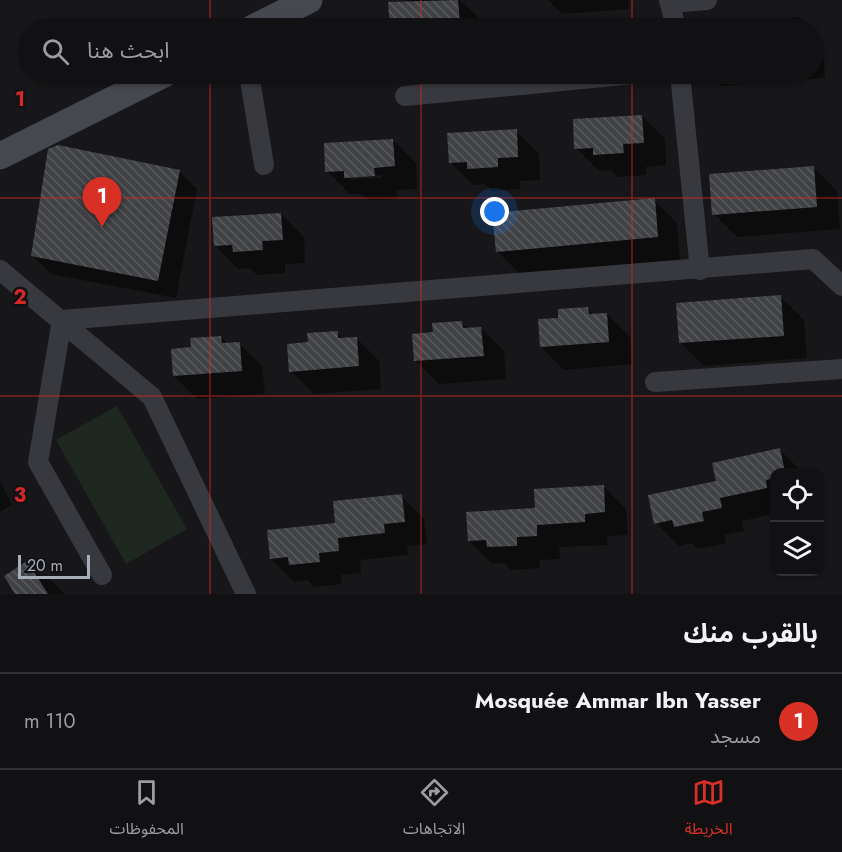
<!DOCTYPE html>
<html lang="ar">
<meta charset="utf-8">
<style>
:root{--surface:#111113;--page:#1e1f21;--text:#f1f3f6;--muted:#9c9da0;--line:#303133;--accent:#d93025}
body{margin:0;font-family:Jost,"Noto Sans Arabic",sans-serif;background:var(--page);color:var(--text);direction:rtl}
.controls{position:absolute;right:18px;bottom:18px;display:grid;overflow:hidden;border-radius:12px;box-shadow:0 2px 4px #0004}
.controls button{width:54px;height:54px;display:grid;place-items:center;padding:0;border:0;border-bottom:2px solid var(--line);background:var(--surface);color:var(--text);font:30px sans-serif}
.scale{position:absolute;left:18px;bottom:15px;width:72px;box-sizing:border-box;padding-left:6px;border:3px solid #a8adba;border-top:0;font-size:16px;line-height:21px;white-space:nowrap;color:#a8adba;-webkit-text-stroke:4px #121214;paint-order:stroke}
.you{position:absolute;left:495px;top:212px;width:21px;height:21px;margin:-15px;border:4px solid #fff;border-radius:50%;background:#1a73e8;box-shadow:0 0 0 9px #1a73e833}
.badge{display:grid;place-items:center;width:39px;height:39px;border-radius:50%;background:var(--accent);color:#fff;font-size:20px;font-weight:700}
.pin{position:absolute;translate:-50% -50px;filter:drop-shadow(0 2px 3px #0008)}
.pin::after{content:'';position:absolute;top:32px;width:21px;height:18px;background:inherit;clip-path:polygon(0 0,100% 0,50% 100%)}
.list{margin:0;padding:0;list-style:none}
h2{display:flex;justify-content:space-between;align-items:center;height:78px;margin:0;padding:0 24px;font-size:26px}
h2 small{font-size:20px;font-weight:400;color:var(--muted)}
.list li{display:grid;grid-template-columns:39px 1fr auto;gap:18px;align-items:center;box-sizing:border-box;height:96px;padding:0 24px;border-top:2px solid var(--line)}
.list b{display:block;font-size:22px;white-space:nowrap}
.list p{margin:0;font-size:20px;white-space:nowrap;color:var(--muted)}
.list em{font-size:20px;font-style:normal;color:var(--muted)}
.icon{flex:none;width:33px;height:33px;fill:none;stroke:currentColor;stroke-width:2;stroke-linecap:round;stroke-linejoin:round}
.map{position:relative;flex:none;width:842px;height:594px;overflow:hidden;direction:ltr}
.search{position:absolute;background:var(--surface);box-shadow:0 2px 4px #0004;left:18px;right:18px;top:18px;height:66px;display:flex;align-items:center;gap:15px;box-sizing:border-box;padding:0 21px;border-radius:33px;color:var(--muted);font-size:22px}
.sheet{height:174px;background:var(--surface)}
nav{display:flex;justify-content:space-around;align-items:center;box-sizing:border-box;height:84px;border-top:2px solid var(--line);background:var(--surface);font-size:16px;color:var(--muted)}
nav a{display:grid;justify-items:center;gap:3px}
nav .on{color:var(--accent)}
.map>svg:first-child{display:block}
.green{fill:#1e2720}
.shadow{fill:#0007;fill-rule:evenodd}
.building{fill:url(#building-back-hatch)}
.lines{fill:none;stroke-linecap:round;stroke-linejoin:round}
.minor{stroke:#38393e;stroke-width:20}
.secondary{stroke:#45484e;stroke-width:27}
.grid{fill:none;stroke:#d62828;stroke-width:1.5;stroke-opacity:0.55}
.grid-label{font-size:20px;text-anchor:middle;font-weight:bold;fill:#d62828;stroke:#121214;stroke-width:5;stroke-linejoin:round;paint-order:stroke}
</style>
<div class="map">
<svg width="842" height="594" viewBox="0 0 842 594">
<defs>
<pattern id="building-back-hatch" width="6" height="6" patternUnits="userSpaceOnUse" patternTransform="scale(1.5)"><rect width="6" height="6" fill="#414246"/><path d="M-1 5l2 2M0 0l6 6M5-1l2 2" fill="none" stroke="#5a5b5f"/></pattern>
</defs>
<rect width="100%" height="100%" fill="#171719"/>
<!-- green -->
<path class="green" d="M117 406 187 529 126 564 56 440Z"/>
<!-- shadow -->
<g class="shadow">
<path d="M410 0H460L480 19 481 28H392L390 3Z"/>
<path d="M548 0H629V9L562 14Z"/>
<path d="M799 17 810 28H697L696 25Z"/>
<path d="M814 32 822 40 825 78 722 86 709 74H814Z"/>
<path d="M642 116 665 139 666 165 646 167V175L617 177 611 170 599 171 576 148Z"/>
<path d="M516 131 539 154 540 180 520 181V189L492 191 485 184 473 185 450 162Z"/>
<path d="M393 140 416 163 417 189 397 190V199L369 200 362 194H350L327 171ZM382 175V178L350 179 347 176Z"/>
<path d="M814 168 837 191 840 229 737 237 714 214Z"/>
<path d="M179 171 197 189 176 298 51 274 33 256Z"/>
<path d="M654 200 677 223 680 260 520 274 497 251Z"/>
<path d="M281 214 304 237 305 263 285 264V273L257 275 250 268 238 269 215 246Z"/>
<path d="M781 297 804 320 807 358 704 366 681 343Z"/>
<path d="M588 308 594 315 607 314 630 337 632 364 564 370 541 347 560 320Z"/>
<path d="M462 323 468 329 481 328 504 351 506 379 439 384 416 361 434 334Z"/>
<path d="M337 333 344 339 356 338 379 361 381 389 314 394 291 371Z"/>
<path d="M221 337 228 344 239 343 262 366 265 394 197 399 174 376 193 349Z"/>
<path d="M780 450 802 472H774V514L742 521 744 531 724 535 726 543 698 549 692 543 679 546 656 523 717 482Z"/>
<path d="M0 481 12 505 0 512Z"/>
<path d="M603 486 626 509 628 535 607 536 608 545 559 547 560 559 539 560 540 568 511 570 504 563 492 564 469 541 537 510Z"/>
<path d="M401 496 424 519 427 544 407 546 408 555 360 560 361 573 341 575 342 584 314 587 307 580 294 582 271 559 336 525Z"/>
<path d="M27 563 42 578 46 575 64 594H17Z"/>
</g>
<!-- building -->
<g class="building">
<path d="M458 0 460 24 390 28 388 2Z"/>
<path d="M642 115 644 143 623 144 624 153 593 155V148L574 149 573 119Z"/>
<path d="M517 129 518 157 498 158V167L467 169V162L449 163 447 133Z"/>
<path d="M393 139 395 166 374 168 375 176 344 178V171L325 172 324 143Z"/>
<path d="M58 145 180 170 158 281 31 256 48 149Z"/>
<path d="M814 166 817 207 712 215 709 174Z"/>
<path d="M655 198 658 237 496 252 492 213Z"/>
<path d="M281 213 283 240 262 241 263 250 233 252 232 245 214 246 212 217Z"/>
<path d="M781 295 784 336 679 343 676 303Z"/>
<path d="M588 307 589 314 607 313 609 342 540 347 538 319 558 318V309Z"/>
<path d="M462 321 463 328 481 327 484 356 414 361 412 334 433 332 432 323Z"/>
<path d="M338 331V338L357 337 359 366 289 372 287 344 308 342 307 333Z"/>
<path d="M221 336 222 343 240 342 242 371 173 376 171 349 191 347 190 338Z"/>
<path d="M780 448 785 472H774V478L766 480 767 488 720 498 722 508 702 512 704 521 674 527 672 520 654 524 648 495 716 481 712 463Z"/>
<path d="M604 485 605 512 585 514V522L537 525V536L517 537V546L487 547 486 540 468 541 466 512 535 508 534 489Z"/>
<path d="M402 494 405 522 384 524 385 533 338 538 339 551 319 553 320 562 289 565 288 557 270 559 267 530 335 523 333 501Z"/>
<path d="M27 561 48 594H15L4 576Z"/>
</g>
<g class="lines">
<!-- minor -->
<g class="minor">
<path d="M669 0 676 28"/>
<path d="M670 3 707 0"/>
<path d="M249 74 264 165"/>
<path d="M680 74 700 270"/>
<path d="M405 96 634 74"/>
<path d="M0 270 152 397 246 594"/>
<path d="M655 382 842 369"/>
<path d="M102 575 38 462 62 320 813 259 842 286"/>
</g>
<!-- secondary -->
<g class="secondary">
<path d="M253 28 309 0"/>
<path d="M0 156 164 74"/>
</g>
</g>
<!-- grid -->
<path class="grid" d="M210 0V28M421 0V28M632 0V28M210 74V594M421 74V594M632 74V594M0 198H842M0 396H842"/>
<g class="grid-label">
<text x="20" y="106">1</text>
<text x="20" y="304">2</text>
<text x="20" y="502">3</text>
</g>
</svg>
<div class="controls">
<button><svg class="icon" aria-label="locate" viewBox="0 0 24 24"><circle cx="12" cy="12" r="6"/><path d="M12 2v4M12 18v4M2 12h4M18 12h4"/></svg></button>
<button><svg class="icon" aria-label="layers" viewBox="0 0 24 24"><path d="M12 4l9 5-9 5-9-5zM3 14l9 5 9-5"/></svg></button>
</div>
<div class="scale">20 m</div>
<div class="you"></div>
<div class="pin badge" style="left:102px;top:227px">1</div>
<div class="search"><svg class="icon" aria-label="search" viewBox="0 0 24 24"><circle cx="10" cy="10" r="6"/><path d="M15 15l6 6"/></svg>ابحث هنا</div>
</div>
<section class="sheet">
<h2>بالقرب منك<small></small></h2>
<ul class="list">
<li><span class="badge">1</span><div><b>Mosquée Ammar Ibn Yasser</b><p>مسجد</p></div><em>110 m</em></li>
</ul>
</section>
<nav>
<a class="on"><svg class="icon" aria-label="map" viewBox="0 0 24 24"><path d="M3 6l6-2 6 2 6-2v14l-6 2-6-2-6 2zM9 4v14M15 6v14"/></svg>الخريطة</a>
<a><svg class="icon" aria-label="directions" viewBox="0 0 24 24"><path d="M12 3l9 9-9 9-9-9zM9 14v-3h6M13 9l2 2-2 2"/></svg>الاتجاهات</a>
<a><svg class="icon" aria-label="saved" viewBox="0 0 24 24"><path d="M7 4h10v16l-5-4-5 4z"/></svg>المحفوظات</a>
</nav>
